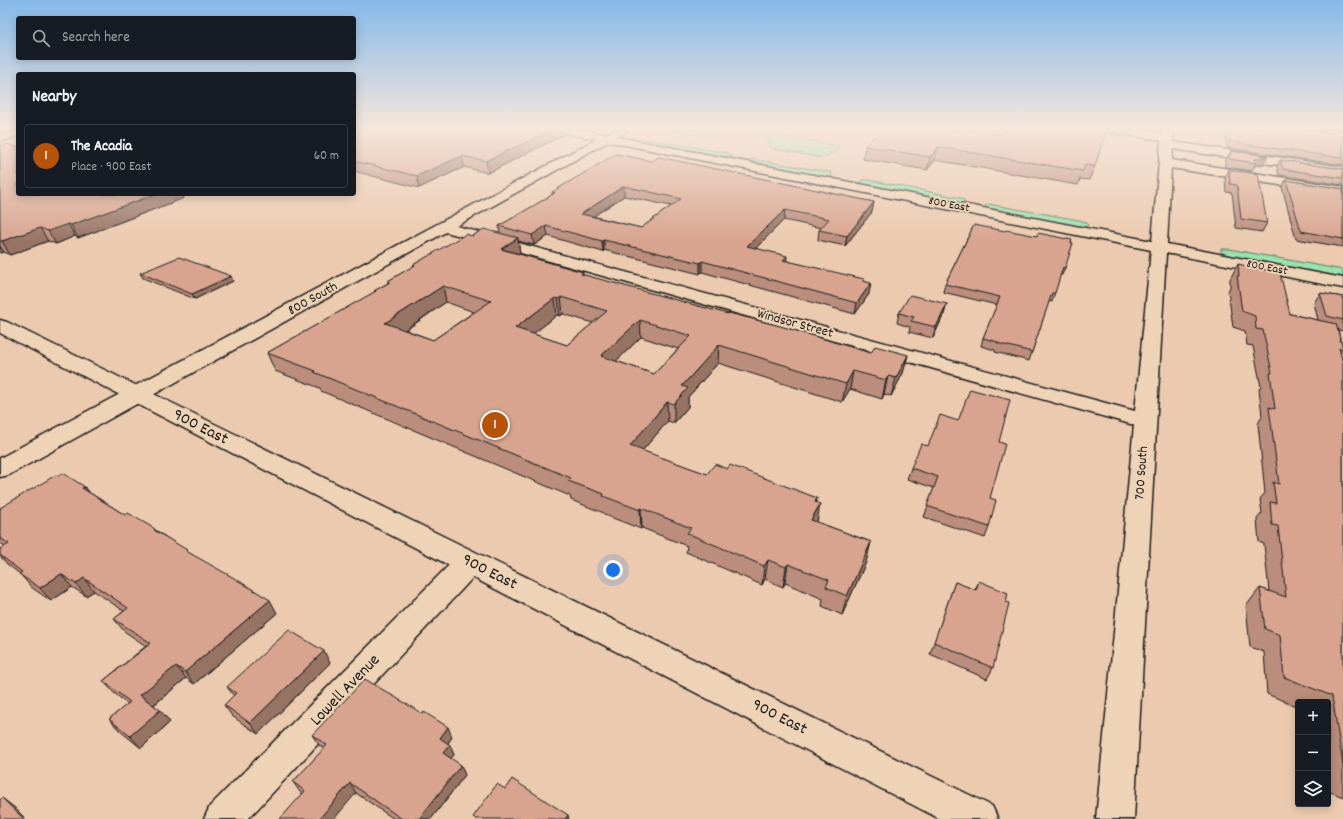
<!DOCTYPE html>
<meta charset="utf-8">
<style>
:root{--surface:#171b24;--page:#20242c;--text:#f1f3f6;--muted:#9ea1a6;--line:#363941;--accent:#b45309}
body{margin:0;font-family:Dekko,sans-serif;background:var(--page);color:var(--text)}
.controls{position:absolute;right:12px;bottom:12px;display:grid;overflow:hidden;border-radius:4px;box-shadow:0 2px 10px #0003}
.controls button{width:36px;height:36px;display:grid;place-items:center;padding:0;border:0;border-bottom:1px solid var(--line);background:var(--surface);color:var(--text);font:20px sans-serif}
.you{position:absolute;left:613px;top:570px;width:14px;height:14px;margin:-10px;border:3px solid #fff;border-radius:50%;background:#1a73e8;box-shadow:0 0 0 6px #1a73e833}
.badge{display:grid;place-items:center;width:26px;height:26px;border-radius:50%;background:var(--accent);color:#fff;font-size:13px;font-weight:700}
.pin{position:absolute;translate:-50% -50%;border:2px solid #fff;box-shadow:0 1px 4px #0006}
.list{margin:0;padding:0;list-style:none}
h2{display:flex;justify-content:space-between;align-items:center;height:52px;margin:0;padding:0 16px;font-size:17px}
h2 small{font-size:13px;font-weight:400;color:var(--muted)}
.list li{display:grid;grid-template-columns:26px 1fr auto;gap:12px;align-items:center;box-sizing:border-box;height:64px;margin:0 8px 8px;padding:0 8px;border:1px solid var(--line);border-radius:4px}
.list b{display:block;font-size:15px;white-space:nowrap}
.list p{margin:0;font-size:13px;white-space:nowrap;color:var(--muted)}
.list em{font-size:13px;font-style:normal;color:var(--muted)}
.icon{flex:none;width:22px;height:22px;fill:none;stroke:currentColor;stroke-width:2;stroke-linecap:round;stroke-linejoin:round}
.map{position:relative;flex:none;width:1343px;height:819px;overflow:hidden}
.search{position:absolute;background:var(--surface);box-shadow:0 2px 10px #0003;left:16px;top:16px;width:340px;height:44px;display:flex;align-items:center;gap:10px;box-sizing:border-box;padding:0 14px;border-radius:4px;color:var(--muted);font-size:15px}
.panel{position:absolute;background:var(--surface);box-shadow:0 2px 10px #0003;left:16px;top:72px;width:340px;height:124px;border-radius:4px}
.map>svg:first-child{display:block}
.green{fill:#9be1ae;stroke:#5c7e65}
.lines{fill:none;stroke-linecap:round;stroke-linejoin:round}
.minor-casing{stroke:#1c1c1c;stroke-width:3}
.tertiary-casing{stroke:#1c1c1c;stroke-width:3}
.secondary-casing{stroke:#1c1c1c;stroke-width:3}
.minor{fill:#efd3b6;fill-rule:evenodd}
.tertiary{fill:#efd3b6;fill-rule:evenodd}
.secondary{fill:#efd3b6;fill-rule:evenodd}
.wall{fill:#ba8d7b;stroke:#1c1c1c;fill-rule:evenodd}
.shaded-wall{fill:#977364;stroke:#1c1c1c}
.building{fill:#d8a48f;stroke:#1c1c1c;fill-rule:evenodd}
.labels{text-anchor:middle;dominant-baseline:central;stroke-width:3.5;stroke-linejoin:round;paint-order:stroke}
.far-street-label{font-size:12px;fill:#1c1c1c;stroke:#efd3b6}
.street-label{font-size:14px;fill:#1c1c1c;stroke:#efd3b6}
.near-street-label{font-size:17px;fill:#1c1c1c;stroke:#efd3b6}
</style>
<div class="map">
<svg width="1343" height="819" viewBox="0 0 1343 819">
<rect width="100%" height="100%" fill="#ebcaaf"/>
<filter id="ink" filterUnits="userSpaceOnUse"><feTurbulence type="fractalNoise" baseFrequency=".025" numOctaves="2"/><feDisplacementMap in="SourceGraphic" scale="8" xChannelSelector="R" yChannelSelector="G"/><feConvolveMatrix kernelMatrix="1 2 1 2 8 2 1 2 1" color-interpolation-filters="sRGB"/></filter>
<g filter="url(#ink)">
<!-- green -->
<g class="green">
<path d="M666 128H737L741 129 706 132 698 135 664 129Z"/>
<path d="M756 131 838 146V150L822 158 770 148V141Z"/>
<path d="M648 139 727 153 732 156 724 158 644 142V140Z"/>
<path d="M751 159 829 172 832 174V176L827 178 748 163 747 161Z"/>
<path d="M862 180H869L961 198 965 201 959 204 863 185 860 182Z"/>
<path d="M988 204 1079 220 1086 222 1088 225 1083 228 988 209 985 206Z"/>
<path d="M1221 249H1229L1343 270V279L1229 256 1221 252Z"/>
</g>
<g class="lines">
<!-- minor casing -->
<g class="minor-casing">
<g id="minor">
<path d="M549 128H572L1152 241 1161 140 1102 131 1098 130 1096 128H1126L1162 133V128H1174L1173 142 1343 167V175L1173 149 1172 160 1343 187V195L1171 168 1167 244 1343 278V288L1166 253 1134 819H1096L1134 425 439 230 436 227 439 224 444 222 449 224 1135 411 1151 250 555 131 551 130Z"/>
<path d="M469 552 479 555 483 563 479 571 248 819H204L210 806 459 555Z"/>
</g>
</g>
<!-- tertiary casing -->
<g class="tertiary-casing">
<g id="tertiary">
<path d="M18 138V146L0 151V143Z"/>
<path d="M0 320 7 322 992 806 998 819H940L0 333Z"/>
</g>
</g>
<!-- secondary casing -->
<g class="secondary-casing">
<path id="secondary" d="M617 128H631L629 130 9 475 0 477V458Z"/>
</g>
<!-- minor -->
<use href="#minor" class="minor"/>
<!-- tertiary -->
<use href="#tertiary" class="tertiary"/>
<!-- secondary -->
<use href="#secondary" class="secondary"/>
</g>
<!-- wall -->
<g class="wall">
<path d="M354 128 565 134 488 173 464 167 419 188 354 171Z"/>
<path d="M883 128 1095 166 1089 180 1080 179 1078 185 935 160 927 170 863 159 865 146Z"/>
<path d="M1225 128H1299L1343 135V165L1227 148Z"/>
<path d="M1318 128H1343V130Z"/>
<path d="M0 146 18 194H189L183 196 184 198 78 238 75 236 56 244 48 241 10 255 4 252 0 253Z"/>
<path d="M1231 151 1263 164 1254 166 1252 171 1225 167V162L1229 154H1230Z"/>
<path d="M1280 160 1343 169V185L1279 175 1277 166Z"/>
<path d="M651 161 874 202 872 212 845 246 818 240 819 230 821 228 784 220 755 248 787 261 864 281 869 294 855 314 702 272 700 274 604 250 603 252 548 236 534 245 518 241 520 254 583 272V275L871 353 908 355 903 373 891 396 884 394 882 399 850 389 842 402 718 363 688 397V407L674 423 668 421 642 451 707 474 727 469 817 498 816 502 817 522 871 542 866 562 842 615 822 606 823 599 785 583 783 587 765 579 762 585 686 552 687 546 642 528 641 529 605 515 604 513 571 500 570 496 321 391 320 388 275 371 267 353 375 292 374 291 388 283V281L414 266 413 265 472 236 500 234 499 226 552 195V192ZM624 196 671 206 641 228 593 216ZM446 302 474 312 433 340 406 330ZM563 314 593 323 567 345 533 334 557 315 560 316ZM641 337 678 349 654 374 616 361Z"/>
<path d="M1229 170 1267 223 1262 232 1236 228 1232 193 1226 192 1225 178Z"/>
<path d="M1286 180 1343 189V247L1296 239 1282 187Z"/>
<path d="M974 225 1065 268 1062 275H1060L1052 302 1049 301 1029 361 995 352V350L981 346 983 338 997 305 943 292 945 284Z"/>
<path d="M1238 264 1290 314 1318 320 1314 303 1320 293 1343 297V331L1338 330 1343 350 1340 354 1343 363V797L1328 791V702H1298V707L1267 694 1264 652 1250 647 1246 606 1260 588 1269 591 1264 544 1259 542 1257 519 1262 513 1260 499 1265 493 1258 424 1262 416 1259 389 1261 387 1253 346 1247 345 1245 331 1233 327 1228 291 1230 287V279Z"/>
<path d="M140 273 233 281 195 299 143 278Z"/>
<path d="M947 304 944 314 933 338 909 332 910 327 897 323 899 313Z"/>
<path d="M999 442 990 498 989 527 985 538 924 517 934 488 907 479 911 468 928 446Z"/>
<path d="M85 487 90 493 125 515 157 531 189 553 277 613 194 684 186 678 154 705 170 722 141 748 120 731 109 719 128 704 114 693 103 681 146 646 124 631 114 619 124 611 94 591 86 596 72 587 51 601 31 587 20 574 7 564 0 556V549L5 546 0 543V510L1 509 0 508Z"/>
<path d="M979 581 993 668 987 679 930 654 955 582 975 590Z"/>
<path d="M330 663 258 734 232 716 224 705 234 696 227 687Z"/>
<path d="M312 735 452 737 448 743 454 755 451 758 465 775 431 819H394L356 793 303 794 300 792 293 782 324 749 319 745Z"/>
</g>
<!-- shaded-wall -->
<g class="shaded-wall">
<path d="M0 128H18V131L0 135Z"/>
<path d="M556 128H564L565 134 488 173 486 161Z"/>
<path d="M938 147 935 160 927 170 930 157Z"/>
<path d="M462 156 464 167 419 188 417 176Z"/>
<path d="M1268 156 1263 164 1254 166 1256 163 1255 159Z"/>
<path d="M624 186V196L582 224 581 214Z"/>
<path d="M156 194H189L183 196 184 198 78 238 71 225Z"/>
<path d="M874 202 872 212 845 246 847 236Z"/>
<path d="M785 210 784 220 747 257V246Z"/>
<path d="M68 224 75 236 56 244 48 231Z"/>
<path d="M546 226 548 236 534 245 532 235Z"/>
<path d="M40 228 48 241 10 255 2 241Z"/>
<path d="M518 238 520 254 501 249Z"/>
<path d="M604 240V250L603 252 602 241Z"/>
<path d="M0 246 4 252 0 253Z"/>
<path d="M787 256 786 267 783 260Z"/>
<path d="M702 261V272L700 274V263Z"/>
<path d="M231 276 233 281 195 299 192 294Z"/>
<path d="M871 283 869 294 855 314 857 303Z"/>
<path d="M443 286 446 302 390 340 385 323Z"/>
<path d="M561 297 563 314 560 316 558 299Z"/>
<path d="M555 298 557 315 518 346 515 328Z"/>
<path d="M947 304 944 314 933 338 936 327Z"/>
<path d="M640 320 641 337 603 374 601 356Z"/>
<path d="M719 345 718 363 688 397V407L674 423V404L682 386Z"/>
<path d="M908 355 903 373 891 396 896 378Z"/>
<path d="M853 371 850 389 842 402 846 384Z"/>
<path d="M888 376 884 394 882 399 886 380Z"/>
<path d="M667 402 668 421 630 465V446Z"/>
<path d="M85 487 94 499 82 488Z"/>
<path d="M817 498 813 517 820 504 817 523 808 539 815 502Z"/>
<path d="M641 508 642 528 641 529 640 510Z"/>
<path d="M871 542 866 562 842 615 847 596Z"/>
<path d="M768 560 765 579 762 585 764 566Z"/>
<path d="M788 564 785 583 783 587 786 567Z"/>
<path d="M61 574 72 587 51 601 40 588Z"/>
<path d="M84 578 94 591 86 596 76 584Z"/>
<path d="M270 600 277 613 194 684 185 672Z"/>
<path d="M324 651 330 663 258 734 250 723Z"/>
<path d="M176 666 186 678 151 707 140 695Z"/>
<path d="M160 710 170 722 141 748 130 736Z"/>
<path d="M448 727 452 737 444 749 440 738Z"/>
<path d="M450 745 454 755 447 763 443 753Z"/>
<path d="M461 765 465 775 431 819H419Z"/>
<path d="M350 783 356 793 334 819H319Z"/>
<path d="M2 798 15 808 26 819H24Z"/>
<path d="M568 815 569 819H565Z"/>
</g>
<!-- building -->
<g class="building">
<path d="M354 128H556L486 161 462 156 417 176 354 161Z"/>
<path d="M883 128H934L957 131 959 128 1002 135 1006 128H1107L1095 166 1085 165 1083 171 938 147 930 157 865 146Z"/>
<path d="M1228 128H1299L1343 135V158L1230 142Z"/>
<path d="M8 144 18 148V194H156L71 225 68 224 48 231 40 228 2 241H0V146Z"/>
<path d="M1231 151 1268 156 1255 159 1256 163 1229 159V154H1231Z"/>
<path d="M616 154 651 161 659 157 874 202 847 236 819 230 829 219 785 210 747 246 787 256 783 260 864 279 863 281 871 283 857 303 702 261 700 263 604 240 602 241 546 226 532 235 499 226 555 193 552 192ZM624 186 681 199 641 228 581 214Z"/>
<path d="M1280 160 1343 169V178L1283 169Z"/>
<path d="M1229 170 1258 174 1267 223 1241 219 1237 185 1230 184Z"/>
<path d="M1286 180 1343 189V239L1301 231Z"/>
<path d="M974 225 1005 231 1006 230 1037 236 1038 233 1072 240 1071 243H1073L1065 268 1063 267 1055 293H1052L1032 352 997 343 998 342 983 338 1000 297 945 284Z"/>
<path d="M484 229 518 238 501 249 583 272 581 274 728 314 729 313 780 326 871 353 875 346 908 355 896 378 888 376 886 380 853 371 846 384 719 345 682 386 688 388 674 404 667 402 630 446 707 474 715 464 727 469 730 465 817 498 815 502 820 504 811 520 871 542 847 596 826 587 829 580 788 564 786 567 768 560 764 566 687 533 691 528 641 508 640 510 603 496 604 494 568 481 571 478 314 372 316 371 267 353 376 291H374L390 282 388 281 415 265H413L466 234 472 236ZM443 286 491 301 433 340 385 323ZM561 297 607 311 567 345 515 328 555 298 558 299ZM640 320 691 336 654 374 601 356Z"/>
<path d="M179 257 231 276 192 294 140 273Z"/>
<path d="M1238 264 1280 273 1290 314 1336 324 1343 349 1339 348 1343 363V765L1332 696 1284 677 1280 635 1265 629 1260 588 1286 597 1278 526 1272 525 1270 502 1276 503 1273 482 1279 484 1269 407 1275 409 1270 373H1272L1263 330 1256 329 1255 316 1242 311 1237 276H1239Z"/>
<path d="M1320 293 1343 297V320L1327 316Z"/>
<path d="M910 295 947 304 936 327 911 321 914 317 899 313Z"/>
<path d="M970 389 1010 400 999 442 1005 444 990 498 996 500 989 527 927 506 938 477 911 468 921 444 928 446 940 415 958 421Z"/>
<path d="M63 473 85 487 82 488 125 515 128 513 155 529 154 530 187 550 186 551 234 578 270 600 185 672 176 666 140 695 160 710 130 736 109 719 130 702 103 681 151 643 114 619 128 608 84 578 76 584 61 574 40 588 19 574 22 572 0 555V549L9 544 0 538V510L1 509 0 508 56 475 58 476Z"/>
<path d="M979 581 1008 593 1006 602 1009 603 993 668 934 642 955 582 976 590Z"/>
<path d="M289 630 324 651 250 723 224 705 236 693 227 687Z"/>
<path d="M365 679 423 714 424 712 448 727 440 738 450 745 443 753 461 765 419 819H402L350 783 319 819H280L305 791 293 782 327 745 312 735Z"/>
<path d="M512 779 568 815 565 819H476L473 817 497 784 505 789Z"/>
<path d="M2 798 24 819H0V800Z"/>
</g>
</g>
<!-- sky -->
<linearGradient id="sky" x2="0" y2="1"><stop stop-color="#85b9ea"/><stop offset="0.53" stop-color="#f6e7db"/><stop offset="1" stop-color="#f6e7db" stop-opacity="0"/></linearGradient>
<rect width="1343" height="242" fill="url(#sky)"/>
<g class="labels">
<!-- far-street labels -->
<g class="far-street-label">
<text transform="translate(949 205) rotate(11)">800 East</text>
<text transform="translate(1267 268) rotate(11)">800 East</text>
</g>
<!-- street labels -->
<g class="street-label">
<text transform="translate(313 299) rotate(-29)">800 South</text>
<text transform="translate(795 324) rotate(15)">Windsor Street</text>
<text transform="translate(1142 473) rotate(-86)">700 South</text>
</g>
<!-- near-street labels -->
<g class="near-street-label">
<text transform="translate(200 428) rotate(27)">900 East</text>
<text transform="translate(489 573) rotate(27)">900 East</text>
<text transform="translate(346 691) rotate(-46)">Lowell Avenue</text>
<text transform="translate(779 718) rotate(27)">900 East</text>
</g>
</g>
</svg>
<div class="controls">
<button>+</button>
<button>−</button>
<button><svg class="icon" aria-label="layers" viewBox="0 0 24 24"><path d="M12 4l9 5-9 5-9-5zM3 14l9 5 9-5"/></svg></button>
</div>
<div class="you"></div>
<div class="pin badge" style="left:495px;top:425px">1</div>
<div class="search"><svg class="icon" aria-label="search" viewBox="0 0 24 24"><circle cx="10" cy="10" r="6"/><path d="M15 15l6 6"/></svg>Search here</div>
<section class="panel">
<h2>Nearby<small></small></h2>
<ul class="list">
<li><span class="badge">1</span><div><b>The Acadia</b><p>Place · 900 East</p></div><em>60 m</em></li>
</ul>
</section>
</div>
